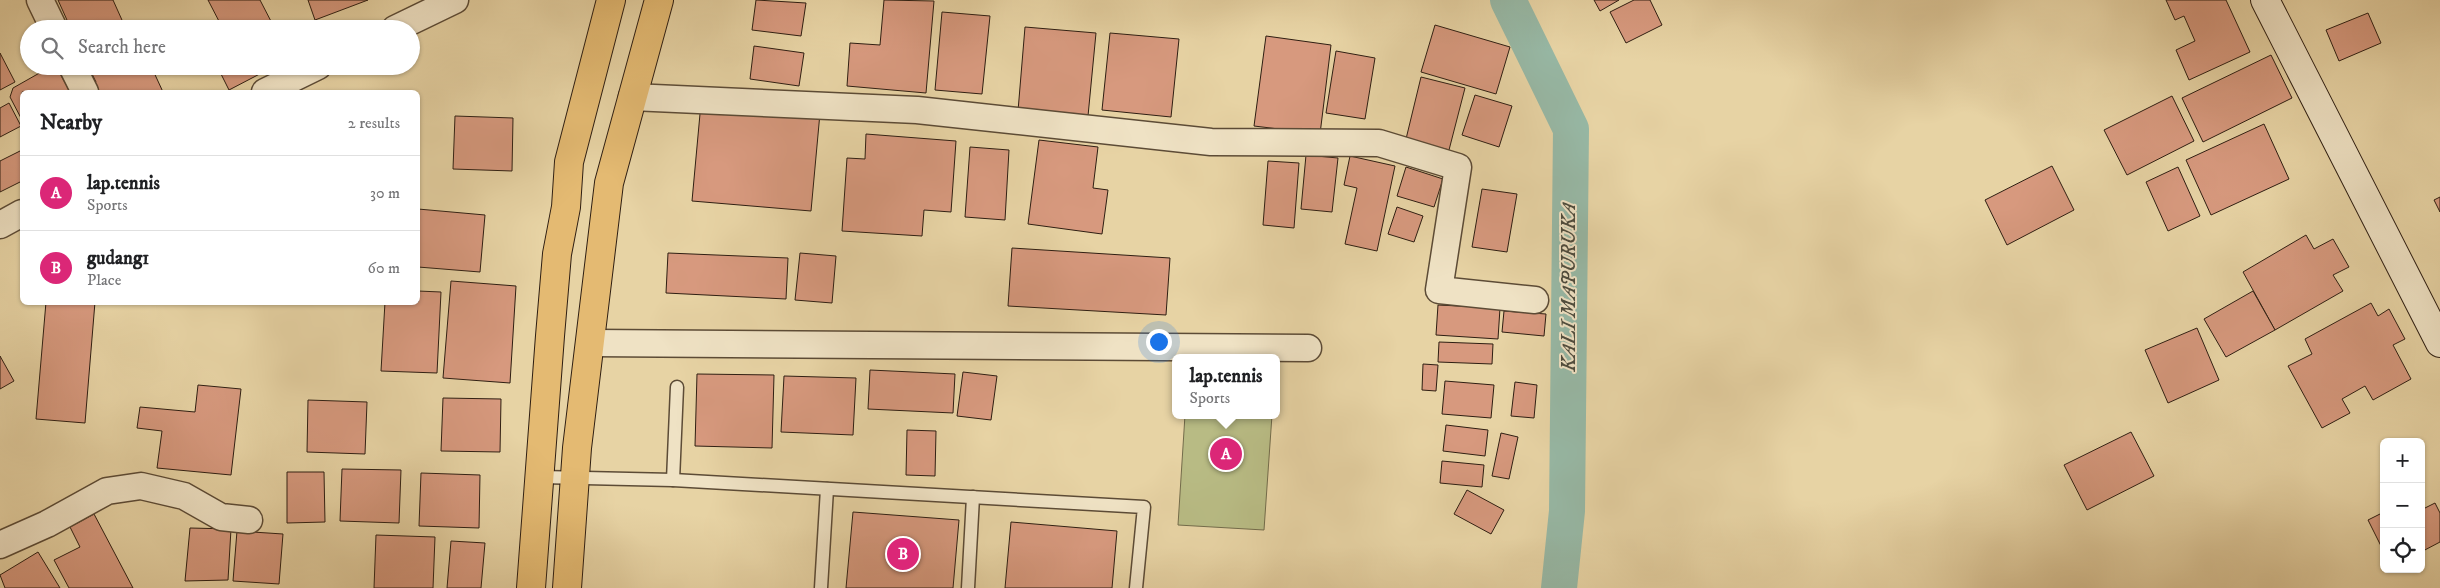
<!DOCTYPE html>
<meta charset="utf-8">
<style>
:root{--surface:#fff;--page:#f6f6f6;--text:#202124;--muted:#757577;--line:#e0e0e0;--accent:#db2777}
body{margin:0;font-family:"IM FELL DW Pica",serif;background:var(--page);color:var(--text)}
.controls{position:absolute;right:15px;bottom:15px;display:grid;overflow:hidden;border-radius:8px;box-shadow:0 1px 4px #0004}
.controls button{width:45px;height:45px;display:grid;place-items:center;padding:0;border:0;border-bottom:1px solid var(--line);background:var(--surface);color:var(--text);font:25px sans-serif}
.you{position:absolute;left:1158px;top:341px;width:18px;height:18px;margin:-12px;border:4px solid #fff;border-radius:50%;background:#1a73e8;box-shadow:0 0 0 8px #1a73e833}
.badge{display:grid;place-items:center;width:32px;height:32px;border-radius:50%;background:var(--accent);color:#fff;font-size:16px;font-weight:700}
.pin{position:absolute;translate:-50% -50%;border:2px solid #fff;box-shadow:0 1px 5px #0006}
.popup{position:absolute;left:1172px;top:354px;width:108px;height:65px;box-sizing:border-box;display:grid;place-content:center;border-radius:8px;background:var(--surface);filter:drop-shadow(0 1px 4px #0005);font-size:16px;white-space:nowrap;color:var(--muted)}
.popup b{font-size:19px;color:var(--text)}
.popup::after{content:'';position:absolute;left:50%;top:100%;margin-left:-10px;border:10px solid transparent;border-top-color:var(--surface)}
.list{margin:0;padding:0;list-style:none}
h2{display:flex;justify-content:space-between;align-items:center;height:65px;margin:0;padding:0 20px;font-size:21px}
h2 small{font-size:16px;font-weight:400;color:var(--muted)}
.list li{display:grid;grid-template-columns:32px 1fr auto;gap:15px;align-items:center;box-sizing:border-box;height:75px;padding:0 20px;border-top:1px solid var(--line)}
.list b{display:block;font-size:19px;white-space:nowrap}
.list p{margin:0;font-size:16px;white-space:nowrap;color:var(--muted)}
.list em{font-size:16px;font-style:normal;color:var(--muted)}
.icon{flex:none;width:28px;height:28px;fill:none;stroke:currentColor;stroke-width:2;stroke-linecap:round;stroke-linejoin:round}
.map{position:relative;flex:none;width:2440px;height:588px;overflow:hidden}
.search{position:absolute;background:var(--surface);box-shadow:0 1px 4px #0004;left:20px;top:20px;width:400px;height:55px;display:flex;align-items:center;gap:12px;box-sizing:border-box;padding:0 18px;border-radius:28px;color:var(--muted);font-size:19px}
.panel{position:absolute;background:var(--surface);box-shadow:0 1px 4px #0004;left:20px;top:90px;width:400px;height:215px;border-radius:8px}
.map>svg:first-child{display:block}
.pitch{fill:#b8bb84;stroke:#736c4b}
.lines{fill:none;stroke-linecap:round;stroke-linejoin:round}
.canal{stroke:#97b8a5;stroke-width:36}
.building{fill:#d7997e;stroke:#2e1e12}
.lane-casing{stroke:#5c4b36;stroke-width:15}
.street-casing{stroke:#5c4b36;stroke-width:29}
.secondary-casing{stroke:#2e1e12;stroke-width:30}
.highway-casing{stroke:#2e1e12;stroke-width:30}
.lane{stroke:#efe2c4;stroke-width:12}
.street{stroke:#efe2c4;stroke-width:26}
.secondary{stroke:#efe2c4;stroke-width:28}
.highway{stroke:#e4ba72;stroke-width:28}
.labels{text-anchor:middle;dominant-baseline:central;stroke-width:4;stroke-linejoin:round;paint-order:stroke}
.water-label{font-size:20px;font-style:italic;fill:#4e4c3e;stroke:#efe2c4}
</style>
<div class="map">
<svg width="2440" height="588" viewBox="0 0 2440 588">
<rect width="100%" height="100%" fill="#e7d3a4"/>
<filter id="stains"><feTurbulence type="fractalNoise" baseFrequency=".004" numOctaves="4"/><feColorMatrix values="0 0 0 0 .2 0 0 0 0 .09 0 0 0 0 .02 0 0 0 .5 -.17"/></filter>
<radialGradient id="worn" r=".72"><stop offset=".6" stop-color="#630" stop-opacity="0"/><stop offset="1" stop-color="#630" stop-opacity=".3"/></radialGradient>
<!-- pitch -->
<path class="pitch" d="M1185 415H1272L1264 530 1178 525Z"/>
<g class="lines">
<!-- canal -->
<path class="canal" d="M1508 0 1571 129 1567 511 1559 588"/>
</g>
<!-- building -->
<g class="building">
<path d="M58 0H113L126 29H71Z"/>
<path d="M208 0H260L275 29H218L222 27Z"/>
<path d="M308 0H368L315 20Z"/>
<path d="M756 0 806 3 801 36 752 30Z"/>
<path d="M884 0 934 1 926 93 847 86 850 43 880 45Z"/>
<path d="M1594 0H1619L1600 11Z"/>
<path d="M1634 0H1650L1662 25 1626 43 1610 12Z"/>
<path d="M2166 0H2226L2250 52 2189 80 2176 50 2195 41 2184 16 2175 20Z"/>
<path d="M942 12 990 16 982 94 935 90Z"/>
<path d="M2368 13 2381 43 2339 61 2326 30Z"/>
<path d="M1435 25 1510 47 1496 94 1421 72Z"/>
<path d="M1025 27 1096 33 1088 116 1018 111Z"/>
<path d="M1110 33 1179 39 1171 117 1102 110Z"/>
<path d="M1266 36 1331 45 1320 134 1254 126Z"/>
<path d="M754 46 804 53 799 86 750 79Z"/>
<path d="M1336 51 1375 58 1365 119 1326 113Z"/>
<path d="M0 53 15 82 0 90Z"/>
<path d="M2271 55 2292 98 2203 142 2182 98Z"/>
<path d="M40 66H56L70 92H22V120L10 97 13 88 43 71Z"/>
<path d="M88 66H151L163 92H92L89 85 96 82Z"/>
<path d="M217 66H275L229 90Z"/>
<path d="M1421 77 1465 88 1449 150 1406 139Z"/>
<path d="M1475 95 1512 106 1499 147 1462 135Z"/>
<path d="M2172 96 2194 141 2127 175 2104 130Z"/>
<path d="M9 103 21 126 0 137V108Z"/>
<path d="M701 103 820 113 811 211 692 201Z"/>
<path d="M455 116 513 118 512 171 453 169Z"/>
<path d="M2264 124 2289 179 2211 215 2186 160Z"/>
<path d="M866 134 956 141 951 212 924 210 922 236 842 231 847 158 865 159Z"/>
<path d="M1039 140 1098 147 1093 188 1108 190 1102 234 1028 224Z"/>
<path d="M970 147 1009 150 1005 220 965 217Z"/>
<path d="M22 150V181L0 192V161Z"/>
<path d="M1306 155 1338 158 1332 212 1301 209Z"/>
<path d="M1350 156 1395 166 1377 251 1345 244 1357 188 1344 185Z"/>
<path d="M1268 161 1299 163 1294 228 1263 225Z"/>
<path d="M2052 166 2074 210 2007 245 1985 200Z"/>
<path d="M1406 167 1443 179 1434 207 1397 196Z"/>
<path d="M2178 167 2200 216 2168 231 2146 182Z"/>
<path d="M1482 189 1517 194 1507 252 1472 247Z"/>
<path d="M2440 197V212L2434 200Z"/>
<path d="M1397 207 1423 216 1414 242 1388 234Z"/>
<path d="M418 209 485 215 480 272 418 267Z"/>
<path d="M2306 235 2314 249 2333 239 2349 267 2333 275 2343 291 2275 330 2243 272Z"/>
<path d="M1012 248 1170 258 1166 315 1008 306Z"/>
<path d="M668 253 788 258 786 299 666 293Z"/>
<path d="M800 253 836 256 832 303 795 300Z"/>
<path d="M451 281 516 286 510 383 443 378Z"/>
<path d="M418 291 441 292 437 373 381 371 385 302H418Z"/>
<path d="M2253 291 2275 330 2226 357 2204 319Z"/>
<path d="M46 302H95L85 423 36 419Z"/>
<path d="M2371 303 2378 316 2389 309 2405 339 2393 345 2411 379 2373 400 2365 386 2342 399 2350 413 2322 428 2288 366 2312 354 2305 339Z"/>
<path d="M1438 305 1500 308 1498 339 1436 335Z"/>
<path d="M1504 311 1546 314 1544 336 1502 332Z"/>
<path d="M2197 328 2219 380 2168 403 2145 350Z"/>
<path d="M1439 342 1493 344 1492 364 1438 362Z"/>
<path d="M0 356 14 381 0 389Z"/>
<path d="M1423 364 1438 365 1436 391 1422 390Z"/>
<path d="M870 370 955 374 953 413 868 409Z"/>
<path d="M963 372 997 376 991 420 957 416Z"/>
<path d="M697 374 774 375 772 448 695 446Z"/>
<path d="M784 376 856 378 853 435 781 432Z"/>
<path d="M1445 381 1494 385 1491 418 1442 414Z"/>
<path d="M1515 382 1537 385 1534 418 1511 416Z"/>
<path d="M198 385 241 389 231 475 157 468 162 431 137 428 140 407 195 412Z"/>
<path d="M443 398 501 399 500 452 441 451Z"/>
<path d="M308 400 367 402 365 454 307 452Z"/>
<path d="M1446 425 1488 430 1485 456 1443 451Z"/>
<path d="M907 430 936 431 935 476 906 475Z"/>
<path d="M2131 432 2154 476 2087 510 2064 465Z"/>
<path d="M1501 433 1518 437 1509 479 1492 476Z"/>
<path d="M1442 461 1484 465 1482 487 1440 483Z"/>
<path d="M342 469 401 470 399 523 340 521Z"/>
<path d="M287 472H324L325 522 287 523Z"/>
<path d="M421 473 480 475 479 528 419 526Z"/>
<path d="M1467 490 1504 510 1491 534 1454 514Z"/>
<path d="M2435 503 2440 513V542L2421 552V510Z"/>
<path d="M853 512 959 520 953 588H846Z"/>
<path d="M2384 512V552L2368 520Z"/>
<path d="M94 514 133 588H69L54 560 80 547 70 527Z"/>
<path d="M1011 522 1117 531 1112 588H1005Z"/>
<path d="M190 528 231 529 228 580 185 581Z"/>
<path d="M237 531 283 534 279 584 233 581Z"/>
<path d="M376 535 435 537 433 588H374Z"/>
<path d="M451 541 485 543 481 588H447Z"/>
<path d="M38 552 60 588H5L0 575Z"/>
</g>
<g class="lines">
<!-- lane casing -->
<g class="lane-casing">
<g id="lane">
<path d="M541 477 673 480 1144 507 1136 588"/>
<path d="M673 480 677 387"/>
<path d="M821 588 827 489"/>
<path d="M968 588 973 497"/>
</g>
</g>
<!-- street casing -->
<g class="street-casing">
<g id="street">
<path d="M40 0 54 29"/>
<path d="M395 29 455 0"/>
<path d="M72 66 85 92"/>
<path d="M265 92 318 66"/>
<path d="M632 97 917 110 1211 142 1379 143 1458 167 1439 290 1535 300"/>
<path d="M0 225 22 213"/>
<path d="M592 343 1308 348"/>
<path d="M0 545 47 524 107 491 141 486 184 496 221 517 249 520"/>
</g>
</g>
<!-- secondary casing -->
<g class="secondary-casing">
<path id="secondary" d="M2265 0 2440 343"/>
</g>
<!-- highway casing -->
<g class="highway-casing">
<g id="highway">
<path d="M531 588 550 336 557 254 566 207 569 162 611 0"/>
<path d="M567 588 577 448 609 183 659 0"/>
</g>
</g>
<!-- lane -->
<use href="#lane" class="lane"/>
<!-- street -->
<use href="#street" class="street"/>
<!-- secondary -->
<use href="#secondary" class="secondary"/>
<!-- highway -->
<use href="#highway" class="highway"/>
</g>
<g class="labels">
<!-- water labels -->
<g class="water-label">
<text transform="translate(1569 287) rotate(-90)">KALI MAPURUKA</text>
</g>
</g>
<rect width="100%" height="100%" filter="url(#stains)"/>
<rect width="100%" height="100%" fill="url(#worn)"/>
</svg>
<div class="controls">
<button>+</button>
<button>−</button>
<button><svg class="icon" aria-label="locate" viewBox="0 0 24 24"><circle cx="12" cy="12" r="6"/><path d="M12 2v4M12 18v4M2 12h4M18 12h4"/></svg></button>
</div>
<div class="you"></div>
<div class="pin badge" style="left:1226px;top:454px">A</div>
<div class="popup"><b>lap.tennis</b>Sports</div>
<div class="pin badge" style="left:903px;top:554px">B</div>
<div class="search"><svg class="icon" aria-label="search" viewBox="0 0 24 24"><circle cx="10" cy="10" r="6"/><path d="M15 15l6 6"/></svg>Search here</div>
<section class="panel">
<h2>Nearby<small>2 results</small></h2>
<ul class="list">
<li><span class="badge">A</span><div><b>lap.tennis</b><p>Sports</p></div><em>30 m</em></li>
<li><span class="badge">B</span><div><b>gudang1</b><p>Place</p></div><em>60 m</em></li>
</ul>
</section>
</div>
